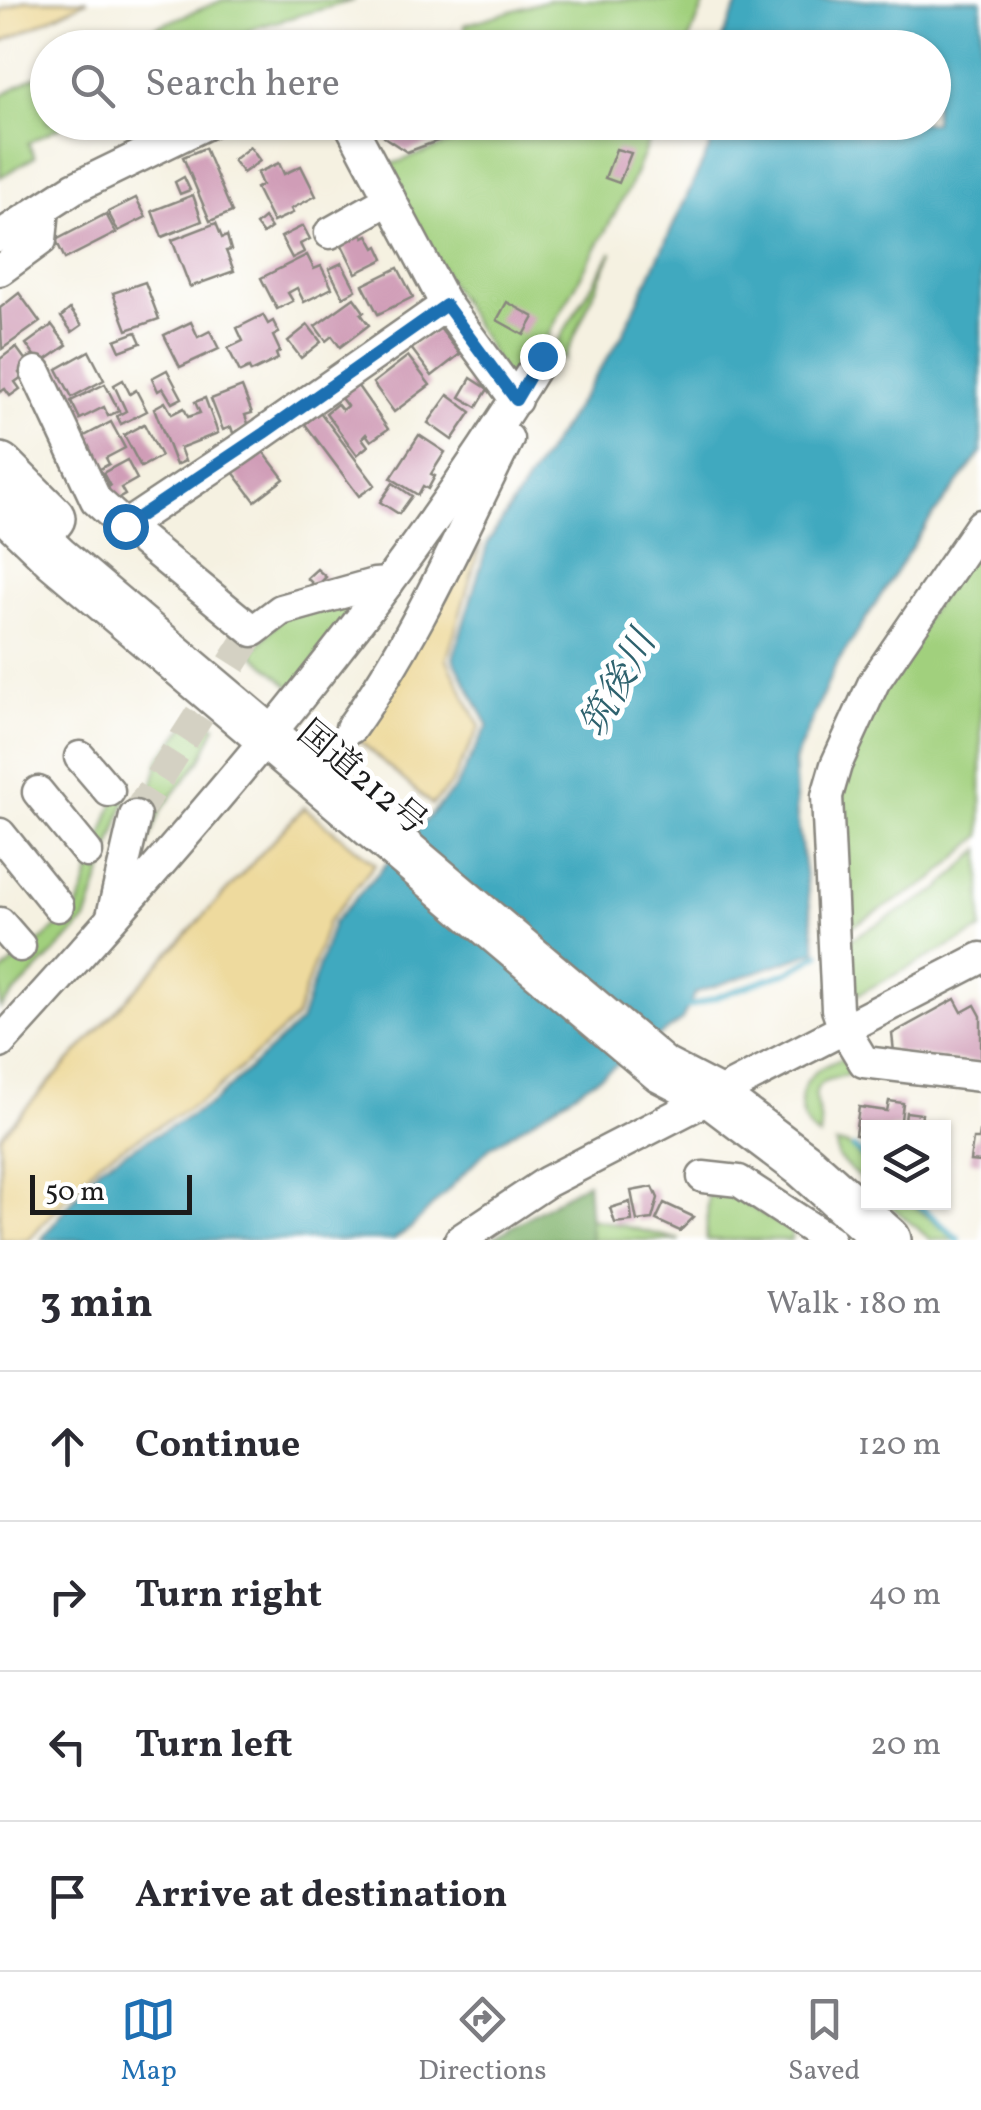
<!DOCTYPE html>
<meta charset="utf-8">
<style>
:root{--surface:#fff;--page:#f7f7f7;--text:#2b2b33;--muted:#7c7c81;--line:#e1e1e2;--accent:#1f6fb2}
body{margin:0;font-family:Vollkorn,"Noto Serif JP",serif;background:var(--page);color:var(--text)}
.controls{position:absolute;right:30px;bottom:30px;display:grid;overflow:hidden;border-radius:0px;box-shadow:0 2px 8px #0004}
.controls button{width:90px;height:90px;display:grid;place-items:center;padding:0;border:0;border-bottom:2px solid var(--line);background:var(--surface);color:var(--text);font:50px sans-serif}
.scale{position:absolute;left:30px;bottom:25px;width:162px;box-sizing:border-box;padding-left:10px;border:5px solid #1c1c1c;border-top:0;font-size:28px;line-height:35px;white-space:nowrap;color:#1c1c1c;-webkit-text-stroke:8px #fff;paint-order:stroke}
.stop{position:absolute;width:30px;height:30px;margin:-22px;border:8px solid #1f6fb2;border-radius:50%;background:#fff}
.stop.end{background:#1f6fb2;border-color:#fff;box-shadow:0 2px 10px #0008}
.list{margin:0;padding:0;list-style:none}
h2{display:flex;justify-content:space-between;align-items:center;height:130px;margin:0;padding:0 40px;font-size:42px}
h2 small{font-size:32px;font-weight:400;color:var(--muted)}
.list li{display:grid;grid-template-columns:65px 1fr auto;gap:30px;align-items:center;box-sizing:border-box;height:150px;padding:0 40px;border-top:2px solid var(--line)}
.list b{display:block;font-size:38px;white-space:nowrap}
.list em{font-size:32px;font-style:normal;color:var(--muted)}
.icon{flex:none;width:55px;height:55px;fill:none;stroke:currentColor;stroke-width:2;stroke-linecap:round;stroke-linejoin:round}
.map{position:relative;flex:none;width:981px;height:1240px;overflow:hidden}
.search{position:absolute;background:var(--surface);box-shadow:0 2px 8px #0004;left:30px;right:30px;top:30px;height:110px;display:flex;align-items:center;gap:25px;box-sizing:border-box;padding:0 35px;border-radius:55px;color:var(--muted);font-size:38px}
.sheet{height:730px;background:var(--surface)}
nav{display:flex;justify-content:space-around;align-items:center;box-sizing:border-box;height:140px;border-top:2px solid var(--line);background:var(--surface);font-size:28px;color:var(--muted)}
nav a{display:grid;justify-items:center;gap:5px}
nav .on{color:var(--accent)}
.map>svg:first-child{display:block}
.green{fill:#a1d07d;stroke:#5e764c;stroke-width:2.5}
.forest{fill:#80b26c;stroke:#4e6744;stroke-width:2.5}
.sand{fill:#eeda9e;stroke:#857b5d;stroke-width:2.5}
.water{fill:#3fa9bf;stroke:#2e626e;stroke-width:2.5}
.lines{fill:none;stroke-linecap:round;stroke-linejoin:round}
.stream{stroke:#3fa9bf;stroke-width:6}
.building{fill:#d09db7}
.minor-tunnel{stroke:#d4d1c3;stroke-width:30;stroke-dasharray:30 15;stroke-linecap:butt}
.minor-casing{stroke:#88867e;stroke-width:35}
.highway-casing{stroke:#88867e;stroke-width:50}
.minor{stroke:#fff;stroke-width:30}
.highway{stroke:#fff;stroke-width:45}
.route{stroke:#1f6fb2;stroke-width:12}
.labels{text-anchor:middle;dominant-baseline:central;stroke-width:10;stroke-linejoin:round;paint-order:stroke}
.street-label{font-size:35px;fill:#1c1c1c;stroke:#fff}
.water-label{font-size:38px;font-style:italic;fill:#2e626e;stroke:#fff}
</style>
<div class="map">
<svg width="981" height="1240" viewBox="0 0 981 1240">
<rect width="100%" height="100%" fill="#fff"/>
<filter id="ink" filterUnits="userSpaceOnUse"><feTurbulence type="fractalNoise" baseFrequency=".01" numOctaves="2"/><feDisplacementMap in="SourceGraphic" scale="20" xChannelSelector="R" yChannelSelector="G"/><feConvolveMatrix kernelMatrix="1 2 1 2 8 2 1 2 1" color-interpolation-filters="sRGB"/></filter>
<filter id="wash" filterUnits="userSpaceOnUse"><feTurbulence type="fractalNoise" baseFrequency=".0048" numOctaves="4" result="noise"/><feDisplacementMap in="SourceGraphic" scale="40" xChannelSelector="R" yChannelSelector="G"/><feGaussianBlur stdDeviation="2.25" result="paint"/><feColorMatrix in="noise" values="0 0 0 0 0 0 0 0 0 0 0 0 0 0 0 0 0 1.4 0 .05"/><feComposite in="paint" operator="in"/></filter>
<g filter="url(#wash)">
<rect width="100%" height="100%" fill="#f5f1e1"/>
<!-- green -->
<g class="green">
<path d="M223 0H355L257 27 217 47H107Z"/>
<path d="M548 0H706L686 47H471L464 25Z"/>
<path d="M47 72 48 122 68 123 28 143 35 157 0 177V97L30 79Z"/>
<path d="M492 123H656L630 186 516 394 381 168 493 128Z"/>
<path d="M612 252 564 360 558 353 557 343Z"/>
<path d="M981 536V836L931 881 840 933 842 764 880 684Z"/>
<path d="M365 591 294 690 252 653 282 617Z"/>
<path d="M196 713 216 726 201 759 161 810 136 875 129 877 159 759Z"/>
<path d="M127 787 125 802 86 921 0 1008V974L77 911 115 797Z"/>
<path d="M981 849V930L843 1002 840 945 938 890Z"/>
<path d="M843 1058 851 1074C843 1076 833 1078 825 1081 803 1092 828 1117 819 1137 797 1123 795 1092 814 1073 822 1066 833 1062 843 1058Z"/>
<path d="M836 1144 848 1145 868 1166V1186L838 1158Z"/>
<path d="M724 1190 792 1232 791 1240H706L708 1196Z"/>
<path d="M887 1203H911L956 1240H931Z"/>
<path d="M564 1215 608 1222 680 1240H530Z"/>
</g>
<!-- forest -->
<path class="forest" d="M587 1182 591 1240H490Z"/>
<!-- sand -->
<g class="sand">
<path d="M25 0H88L0 43V11Z"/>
<path d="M481 543 447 659 480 727 451 784 432 805 354 736Z"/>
<path d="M304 807 375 864 328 922 296 1018 211 1095 98 1162 29 1240H0V1136Z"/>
</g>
<!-- water -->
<path class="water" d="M740 0H981V453L926 525 835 667 794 762 797 817 817 951 695 993 682 1020 598 1078 489 1148 411 1228 393 1240H41L99 1167 212 1103 300 1022 333 923 455 788 488 725 453 658 488 542 621 337 721 123 934 122V48L718 47Z"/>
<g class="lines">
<!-- stream -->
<g class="stream">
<path d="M682 1007 691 1006 788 972 820 954"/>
<path d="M854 1148 868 1161"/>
<path d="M916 1202 959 1240"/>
</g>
</g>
<g id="blocks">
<!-- building -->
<g class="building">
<path d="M378 122H487V123L407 152 384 137Z"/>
<path d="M250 147 260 161 243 173 233 160Z"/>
<path d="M205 148 232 212 210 221 183 157Z"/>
<path d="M616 149 631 153 619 183 605 178Z"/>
<path d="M279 163 284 174 301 166 316 196 291 209 293 213 273 222 256 188 262 185 257 173Z"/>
<path d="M184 177 190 190 180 194 175 182Z"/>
<path d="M193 195 202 221 162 237 152 211Z"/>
<path d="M136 198 146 217 118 231 108 212Z"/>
<path d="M106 214 116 233 65 259 56 240Z"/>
<path d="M264 218 271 228 263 234 256 225Z"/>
<path d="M216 223 222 238 227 236 231 250 226 251 234 271 190 287 172 240Z"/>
<path d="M303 226 310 239 300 244 304 252 292 258 281 237Z"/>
<path d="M360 230 364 237 368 235 375 248 378 246 384 259 356 273 340 241Z"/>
<path d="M307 255 314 269 321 266 332 288 304 302 297 288 288 293 293 301 277 309 261 278Z"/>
<path d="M342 263 356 290 343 297 329 269Z"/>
<path d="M398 268 413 297 378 314 363 285Z"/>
<path d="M145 282 159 319 127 330 113 293Z"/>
<path d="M19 293 40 322 2 349 0 308Z"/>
<path d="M354 298 364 312 361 314 369 325 340 347 332 336 326 341 315 326Z"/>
<path d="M507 302 534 317 524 335 497 320Z"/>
<path d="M70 309 82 325 72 332 61 317Z"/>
<path d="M263 315 268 324 273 321 279 333 273 336 280 351 276 354 278 359 251 372 249 368 240 372 228 348 243 341 237 328Z"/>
<path d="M191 322 198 337 210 331 219 349 180 367 164 335Z"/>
<path d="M52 325 67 345 40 364 26 344Z"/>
<path d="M308 325 321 342 301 358 288 341Z"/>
<path d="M439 327 460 354 432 376 411 348Z"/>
<path d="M136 332 141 343 120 351 115 340Z"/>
<path d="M16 347 29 365 19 373 22 377 15 382 20 389 10 396 5 389 0 392V359Z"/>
<path d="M89 351 104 380 72 397 57 369Z"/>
<path d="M408 356 430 385 394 412 373 383Z"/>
<path d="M167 370 182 398 172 403 163 388 158 391 152 378Z"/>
<path d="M471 378 488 389 477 407 460 397Z"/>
<path d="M123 380 130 394 136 390 147 411 121 424 117 416 126 411 114 385Z"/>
<path d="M355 382 388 429 371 441 366 434 362 438 368 446 357 455 326 413 337 404 342 410 347 406 338 394Z"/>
<path d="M105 384 119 411 108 416 104 407 80 419 71 401Z"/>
<path d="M242 387 252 413 245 415 249 426 233 433 231 427 223 430 211 399Z"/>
<path d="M448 395 471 412 452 440 428 423Z"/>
<path d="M205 398 218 433 180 448 185 461 176 465 154 408 165 402 172 414 184 408 188 417 200 413 195 402Z"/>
<path d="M320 412 375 485 359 496 305 424Z"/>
<path d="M111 422 125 448 106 458 109 464 96 471 79 439Z"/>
<path d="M144 424 161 456 141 467 124 435Z"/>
<path d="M419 435 445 452 431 474 435 476 428 489 423 486 418 495 391 478Z"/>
<path d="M262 450 284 479 255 501 233 472Z"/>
<path d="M127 460 137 479 121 488 125 495 112 502 105 489 110 486 103 473Z"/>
<path d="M393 483 412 496 399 514 380 502Z"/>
<path d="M317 569 326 577 316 587 307 578Z"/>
<path d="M955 999 962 1012 975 1005 981 1016V1063L894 1052 892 1034Z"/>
<path d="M889 1101 903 1103 900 1128H868V1137L855 1135 859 1107 887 1111Z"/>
<path d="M906 1112 922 1114 920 1128H904Z"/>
<path d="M979 1132H981V1162L970 1161 973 1139H978Z"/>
<path d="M653 1187 658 1198 652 1219 637 1221 631 1191Z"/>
<path d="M630 1202 632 1221 615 1223 610 1208Z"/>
<path d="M664 1203 694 1217 680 1231 656 1220Z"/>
</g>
</g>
</g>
<g filter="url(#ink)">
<use href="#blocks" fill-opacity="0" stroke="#88867e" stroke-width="2.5"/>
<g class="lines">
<!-- minor-tunnel -->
<path class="minor-tunnel" d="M135 816 253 631"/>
<!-- minor casing -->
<g class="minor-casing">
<g id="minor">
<path d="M349 122 446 305 516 400"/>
<path d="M330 233 390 199"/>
<path d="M0 236 74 188 210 122"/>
<path d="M0 270 41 240 44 208"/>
<path d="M36 372 96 500 125 526"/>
<path d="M981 525 874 682 836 765 827 796 837 1009 844 1029 864 1062 981 1076"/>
<path d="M388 583 374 584 281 610 253 631 125 526 236 452 446 305"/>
<path d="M351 728C415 639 459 537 508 439"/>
<path d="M80 757 109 791"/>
<path d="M38 792 87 852"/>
<path d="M0 834 58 906"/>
<path d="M112 916 135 816"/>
<path d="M0 923 20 946"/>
<path d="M0 1043C196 828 390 605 542 356"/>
<path d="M703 1177 739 1181 829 1240"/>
<path d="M460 1240 547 1182 981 958"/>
</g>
</g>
<!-- highway casing -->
<g class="highway-casing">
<g id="highway">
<path d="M0 466 52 518"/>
<path d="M0 504 56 558 662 1070 714 1097 804 1165 888 1240"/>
</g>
</g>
<!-- minor -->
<use href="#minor" class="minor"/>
<!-- highway -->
<use href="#highway" class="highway"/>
</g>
</g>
<g class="lines" filter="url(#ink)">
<!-- route -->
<path class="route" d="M125 526 264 433 446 305 516 400 542 356"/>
</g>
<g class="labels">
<!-- street labels -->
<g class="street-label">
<text transform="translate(361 779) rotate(40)">国道212号</text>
</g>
<!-- water labels -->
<g class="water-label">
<text transform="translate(620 685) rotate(-61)">筑後川</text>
</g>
</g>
</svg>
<div class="controls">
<button><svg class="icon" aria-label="layers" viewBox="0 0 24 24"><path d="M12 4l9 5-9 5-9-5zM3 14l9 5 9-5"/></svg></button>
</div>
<div class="scale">50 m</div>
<div class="stop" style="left:125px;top:526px"></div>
<div class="stop end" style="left:542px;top:356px"></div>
<div class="search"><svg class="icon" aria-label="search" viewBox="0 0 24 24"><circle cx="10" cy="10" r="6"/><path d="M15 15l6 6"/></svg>Search here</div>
</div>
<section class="sheet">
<h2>3 min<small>Walk · 180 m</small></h2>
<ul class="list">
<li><svg class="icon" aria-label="ahead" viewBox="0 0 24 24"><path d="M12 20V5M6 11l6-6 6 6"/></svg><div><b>Continue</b></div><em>120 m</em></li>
<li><svg class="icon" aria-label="right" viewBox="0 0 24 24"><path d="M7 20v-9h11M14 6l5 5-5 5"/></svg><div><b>Turn right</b></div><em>40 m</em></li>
<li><svg class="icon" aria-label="left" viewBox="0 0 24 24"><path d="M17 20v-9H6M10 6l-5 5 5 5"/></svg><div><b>Turn left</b></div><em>20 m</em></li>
<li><svg class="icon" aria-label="arrive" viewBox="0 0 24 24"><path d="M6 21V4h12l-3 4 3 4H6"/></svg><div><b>Arrive at destination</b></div></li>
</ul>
</section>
<nav>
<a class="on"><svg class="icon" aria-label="map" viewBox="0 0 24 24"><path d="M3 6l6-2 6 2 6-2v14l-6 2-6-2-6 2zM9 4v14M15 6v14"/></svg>Map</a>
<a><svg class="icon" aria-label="directions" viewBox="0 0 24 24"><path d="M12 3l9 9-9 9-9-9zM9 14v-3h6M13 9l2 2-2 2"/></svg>Directions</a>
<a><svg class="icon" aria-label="saved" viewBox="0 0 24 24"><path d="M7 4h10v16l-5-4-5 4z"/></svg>Saved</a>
</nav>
